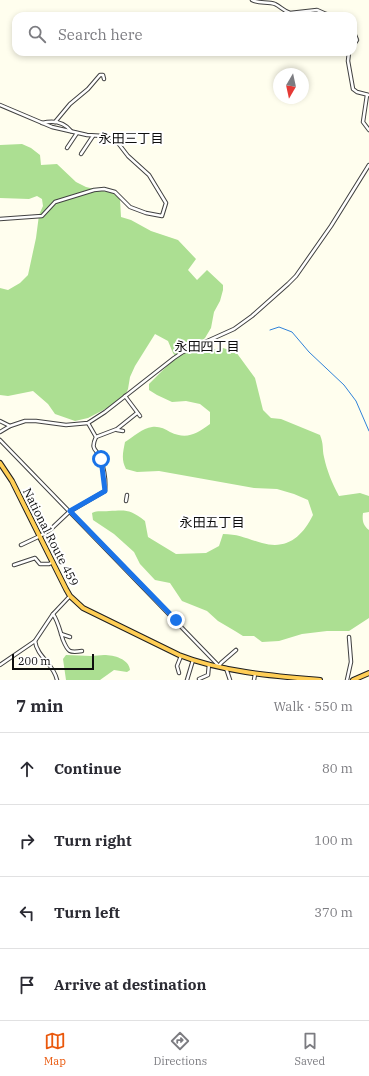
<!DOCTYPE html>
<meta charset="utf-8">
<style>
:root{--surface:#fff;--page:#f2f2f3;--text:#2b2b33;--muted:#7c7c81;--line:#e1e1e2;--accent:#ea580c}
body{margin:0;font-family:"IBM Plex Serif","Noto Sans JP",serif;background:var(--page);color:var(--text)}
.compass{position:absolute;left:273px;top:68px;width:36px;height:36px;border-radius:50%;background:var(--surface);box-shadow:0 2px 6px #0003;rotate:189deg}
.scale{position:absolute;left:12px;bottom:10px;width:82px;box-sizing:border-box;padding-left:4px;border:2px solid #0e0e0e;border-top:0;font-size:11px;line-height:14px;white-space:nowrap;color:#0e0e0e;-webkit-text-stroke:3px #fff;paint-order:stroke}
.stop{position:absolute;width:12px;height:12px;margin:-9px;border:3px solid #1a73e8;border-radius:50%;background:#fff}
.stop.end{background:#1a73e8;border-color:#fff;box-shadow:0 1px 4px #0008}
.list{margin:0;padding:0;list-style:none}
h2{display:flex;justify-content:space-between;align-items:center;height:52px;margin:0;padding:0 16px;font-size:17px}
h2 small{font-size:13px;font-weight:400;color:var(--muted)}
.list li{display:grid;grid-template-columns:26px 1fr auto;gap:12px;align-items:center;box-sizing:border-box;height:72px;padding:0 16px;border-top:1px solid var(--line)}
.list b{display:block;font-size:15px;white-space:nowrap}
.list em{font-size:13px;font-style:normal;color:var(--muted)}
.icon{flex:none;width:22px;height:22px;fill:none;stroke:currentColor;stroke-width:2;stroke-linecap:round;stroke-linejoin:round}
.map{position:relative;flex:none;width:369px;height:680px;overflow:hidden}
.search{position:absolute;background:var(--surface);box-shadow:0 2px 6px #0003;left:12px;right:12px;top:12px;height:44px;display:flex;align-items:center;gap:10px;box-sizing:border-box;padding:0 14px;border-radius:12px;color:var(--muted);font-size:15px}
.sheet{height:340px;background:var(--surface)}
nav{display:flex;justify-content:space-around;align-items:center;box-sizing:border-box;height:56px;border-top:1px solid var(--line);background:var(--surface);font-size:11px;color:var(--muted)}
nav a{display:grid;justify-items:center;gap:2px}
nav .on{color:var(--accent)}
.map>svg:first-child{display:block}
.forest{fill:#acdf92}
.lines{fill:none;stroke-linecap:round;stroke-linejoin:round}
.stream{stroke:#2f82d9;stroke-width:1}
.minor-casing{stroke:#414141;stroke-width:4.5}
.trunk-casing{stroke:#1f1f1f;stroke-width:6}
.minor{stroke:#fff;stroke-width:2.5}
.trunk{stroke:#ffce55;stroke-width:4}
.route{stroke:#1a73e8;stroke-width:5}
.labels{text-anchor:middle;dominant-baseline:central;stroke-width:4;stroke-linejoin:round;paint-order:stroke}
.street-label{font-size:12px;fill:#0e0e0e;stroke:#fff}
.neighbourhood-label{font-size:13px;fill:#0e0e0e;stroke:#fff}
</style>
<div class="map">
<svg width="369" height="680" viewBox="0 0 369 680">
<rect width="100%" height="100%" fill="#fffeee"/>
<!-- forest -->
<g class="forest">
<path d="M22 144 31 148 40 155 41 165 57 164 76 182 86 187 116 194 120 199 121 217 131 220 151 231 178 240 196 259 188 270 197 280 207 270 223 285V290L220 301 214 312 211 328 205 338 194 347 196 352 223 348 236 352 255 378 263 410 271 418 281 419 320 435C324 445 322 448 324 457 327 471 332 483 339 496L360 493 369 496V512L363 513C362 520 363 526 369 530V618L349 631H327L302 634 279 641 262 642 254 636H243L235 631 218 621 207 611 182 601 170 583 155 580 140 564 134 552 114 534 93 520 92 513C98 510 102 512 109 511 126 510 130 509 145 521L148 537 176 554 206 553 219 546 223 534C239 534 247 539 262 543 287 550 302 537 313 515L308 500 294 494 277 489 254 488 159 471 137 472 126 469C121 460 123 452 125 442 133 437 143 428 152 427 159 426 165 429 170 432 187 440 196 434 210 424V412L200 404 186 401 172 402 157 395 149 390V384L176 357 173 353 168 341 155 334 135 366 130 377 128 389 125 396 111 406 88 418 75 421 55 414 48 404 33 391 8 396 0 395V288L8 290 20 283 28 275 36 238 39 215 43 206 42 199 37 196 29 199 0 198V145Z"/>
<path d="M66 655C75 655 83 656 91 656 96 656 100 655 104 655 114 655 129 659 130 670L127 672 114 670 100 680H66L63 659Z"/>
</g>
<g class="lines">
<!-- stream -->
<path class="stream" d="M270 330 279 327 292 332 309 352 344 385 356 401 369 431"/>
<!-- minor casing -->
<g class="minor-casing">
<g id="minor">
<path d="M252 0C259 4 268 1 275 4 281 7 284 11 290 13L317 10 326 14 336 16"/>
<path d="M353 30 357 40 353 46"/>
<path d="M349 52 348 61 353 89 357 92 369 95"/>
<path d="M367 95 363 122 369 130"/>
<path d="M0 105 52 127 87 135 104 136 114 139 118 143 128 156 149 175 166 203 162 216 146 213 130 207 115 192 104 189 94 190 55 202 42 216 0 219"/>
<path d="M55 122 70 104 88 89 100 75H103L104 79"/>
<path d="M42 123C54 120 64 122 71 131"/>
<path d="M67 148 77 133"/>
<path d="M81 154 93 136"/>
<path d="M125 396 140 416"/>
<path d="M0 421 10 426"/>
<path d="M117 430 123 431"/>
<path d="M0 432 10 426 25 421H36L66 425 88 423 105 412 174 358 183 352 234 329 252 316 288 284 296 276 331 226 369 165"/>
<path d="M96 437 117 429 137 413"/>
<path d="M0 440 219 666 221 663 236 650"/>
<path d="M126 501 127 495"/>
<path d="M21 545 40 536 51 529 69 512 105 491C106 481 104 469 101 460 99 449 89 452 96 437L88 423"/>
<path d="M14 565 35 558 40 564H49L53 562"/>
<path d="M53 614C58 621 60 631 63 640 68 652 69 653 82 651"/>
<path d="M61 634 70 637"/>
<path d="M35 641C37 657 54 664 57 680"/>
<path d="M0 665 35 641 53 614 70 596"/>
<path d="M226 668 230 680"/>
<path d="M179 673 177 666 181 656"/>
<path d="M199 679 208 675 209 664"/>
<path d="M187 680 193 660"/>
<path d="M254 680 255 674"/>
<path d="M347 680 351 662 349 637"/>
</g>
</g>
<!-- trunk casing -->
<g class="trunk-casing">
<g id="trunk">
<path d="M0 463 12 481 66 589 70 596 83 608 179 655C222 672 274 676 320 680"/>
<path d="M353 680 369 673"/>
</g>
</g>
<!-- minor -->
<use href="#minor" class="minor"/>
<!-- trunk -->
<use href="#trunk" class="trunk"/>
</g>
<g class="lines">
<!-- route -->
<path class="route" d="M101 459 105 491 70 511 176 620"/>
</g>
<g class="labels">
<!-- street labels -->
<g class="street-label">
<text transform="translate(51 537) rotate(63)">National Route 459</text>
</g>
<!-- neighbourhood labels -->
<g class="neighbourhood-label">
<text x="131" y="138">永田三丁目</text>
<text x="207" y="346">永田四丁目</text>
<text x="212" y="522">永田五丁目</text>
</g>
</g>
</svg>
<svg class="compass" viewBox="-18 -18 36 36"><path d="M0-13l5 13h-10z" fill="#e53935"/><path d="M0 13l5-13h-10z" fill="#7c7c81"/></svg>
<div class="scale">200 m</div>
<div class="stop" style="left:101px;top:459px"></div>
<div class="stop end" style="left:176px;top:620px"></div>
<div class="search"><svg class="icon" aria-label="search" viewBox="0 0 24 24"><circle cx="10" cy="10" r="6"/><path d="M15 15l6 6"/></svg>Search here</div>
</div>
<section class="sheet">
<h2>7 min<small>Walk · 550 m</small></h2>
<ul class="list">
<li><svg class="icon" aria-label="ahead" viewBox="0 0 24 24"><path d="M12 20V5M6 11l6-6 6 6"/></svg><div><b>Continue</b></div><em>80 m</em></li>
<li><svg class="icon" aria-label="right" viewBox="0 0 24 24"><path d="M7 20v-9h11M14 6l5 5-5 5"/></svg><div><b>Turn right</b></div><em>100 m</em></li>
<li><svg class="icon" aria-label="left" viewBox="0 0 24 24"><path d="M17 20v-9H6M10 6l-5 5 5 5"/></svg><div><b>Turn left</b></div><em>370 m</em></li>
<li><svg class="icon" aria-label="arrive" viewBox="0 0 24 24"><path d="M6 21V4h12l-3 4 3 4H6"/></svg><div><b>Arrive at destination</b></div></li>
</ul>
</section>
<nav>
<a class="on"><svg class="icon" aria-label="map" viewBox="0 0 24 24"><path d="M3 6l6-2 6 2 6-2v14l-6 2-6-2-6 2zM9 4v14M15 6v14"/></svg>Map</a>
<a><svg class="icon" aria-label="directions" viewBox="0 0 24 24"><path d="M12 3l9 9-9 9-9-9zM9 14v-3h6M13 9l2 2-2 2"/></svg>Directions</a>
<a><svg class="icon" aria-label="saved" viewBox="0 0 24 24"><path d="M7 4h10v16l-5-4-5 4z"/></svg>Saved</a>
</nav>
